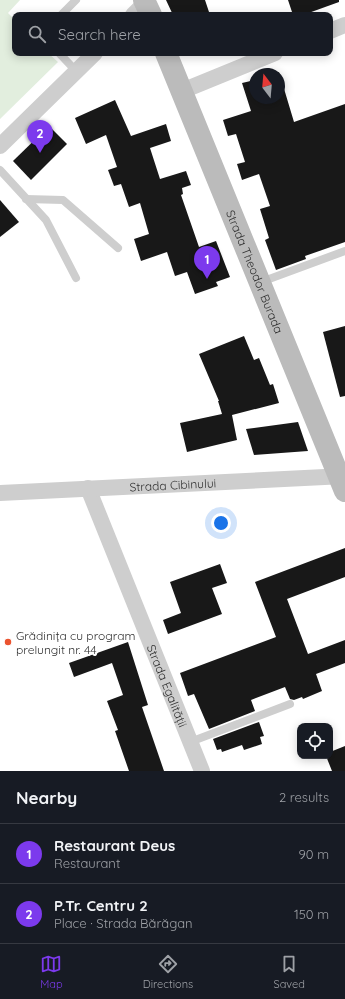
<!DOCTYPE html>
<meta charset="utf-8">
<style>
:root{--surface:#171b24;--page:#242831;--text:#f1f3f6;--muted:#9ea1a6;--line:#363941;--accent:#7c3aed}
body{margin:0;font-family:Quicksand,sans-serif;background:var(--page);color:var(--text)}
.controls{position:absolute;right:12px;bottom:12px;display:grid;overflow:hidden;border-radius:8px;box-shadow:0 2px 10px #0003}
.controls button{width:36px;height:36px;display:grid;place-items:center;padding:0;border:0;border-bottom:1px solid var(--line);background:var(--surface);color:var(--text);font:20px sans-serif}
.compass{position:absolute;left:249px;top:68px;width:36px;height:36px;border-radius:50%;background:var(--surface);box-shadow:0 2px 10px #0003;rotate:344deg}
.you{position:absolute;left:221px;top:523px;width:14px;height:14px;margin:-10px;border:3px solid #fff;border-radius:50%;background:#1a73e8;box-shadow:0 0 0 6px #1a73e833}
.badge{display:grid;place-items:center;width:26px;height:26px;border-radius:50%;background:var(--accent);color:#fff;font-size:13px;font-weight:700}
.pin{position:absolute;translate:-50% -33px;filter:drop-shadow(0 1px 2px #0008)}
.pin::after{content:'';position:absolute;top:21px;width:14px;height:12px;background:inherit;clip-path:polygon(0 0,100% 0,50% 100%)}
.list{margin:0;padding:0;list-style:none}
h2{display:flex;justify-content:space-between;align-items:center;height:52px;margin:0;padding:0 16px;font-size:17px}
h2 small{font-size:13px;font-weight:400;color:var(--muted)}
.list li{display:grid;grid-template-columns:26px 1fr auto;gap:12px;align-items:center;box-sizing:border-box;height:60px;padding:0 16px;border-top:1px solid var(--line)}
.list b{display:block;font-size:15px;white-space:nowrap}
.list p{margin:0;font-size:13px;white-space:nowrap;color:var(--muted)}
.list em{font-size:13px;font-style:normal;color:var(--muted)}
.icon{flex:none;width:22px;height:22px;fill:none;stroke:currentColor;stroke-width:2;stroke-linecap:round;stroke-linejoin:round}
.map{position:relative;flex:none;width:345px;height:771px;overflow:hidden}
.search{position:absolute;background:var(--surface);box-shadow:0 2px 10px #0003;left:12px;right:12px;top:12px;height:44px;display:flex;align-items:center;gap:10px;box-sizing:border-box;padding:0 14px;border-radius:8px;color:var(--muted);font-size:15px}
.sheet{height:172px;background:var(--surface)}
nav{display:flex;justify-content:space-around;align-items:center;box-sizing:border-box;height:56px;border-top:1px solid var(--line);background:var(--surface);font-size:11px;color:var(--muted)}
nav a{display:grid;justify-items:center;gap:2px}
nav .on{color:var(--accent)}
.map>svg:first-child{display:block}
.green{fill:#e2eede}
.building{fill:#181818}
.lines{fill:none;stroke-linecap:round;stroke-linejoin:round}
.lane{stroke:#cecece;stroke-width:8}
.street{stroke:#cecece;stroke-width:16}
.secondary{stroke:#bbb;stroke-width:22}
.poi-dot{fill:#eb532f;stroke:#fff;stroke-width:1.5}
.labels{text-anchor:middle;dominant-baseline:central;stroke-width:4;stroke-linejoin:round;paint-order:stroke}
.street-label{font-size:12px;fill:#313131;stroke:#fff}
.poi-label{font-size:12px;fill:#313131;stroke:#fff;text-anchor:start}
</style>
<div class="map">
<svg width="345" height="771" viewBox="0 0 345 771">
<rect width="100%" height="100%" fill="#fff"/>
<!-- green -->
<path class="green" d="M0 0H20L8 13 15 20V53H48L58 62 0 119Z"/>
<!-- building -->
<g class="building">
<path d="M166 0H205L210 15H173Z"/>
<path d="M288 0H339V2L303 15H293Z"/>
<path d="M279 72 294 122 345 104V242L305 256 306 259 276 270 265 240 269 238 260 209 270 206 259 174 242 180 237 164 245 162 236 134 228 136 223 120 251 111 242 83 255 80V98H279V74H274Z"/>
<path d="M115 100 131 136 166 124 171 141 150 148 160 179 186 171 191 185 182 188 183 194 181 195 199 247 216 241 230 277 216 282 218 286 195 294 187 272 175 276 167 252 141 261 134 239 149 234 140 203 129 207 121 184 114 186 108 170 117 167 106 135 86 144 75 118Z"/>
<path d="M49 126 67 144 31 180 13 161Z"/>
<path d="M0 200 19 222 0 237Z"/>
<path d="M345 326V396L340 397 323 332Z"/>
<path d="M244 336 254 360 259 358 270 385 273 384 279 403 232 415 237 440 187 452 180 423 222 414 218 401H219L199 354Z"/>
<path d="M298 422 308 451 254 455 246 429Z"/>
<path d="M345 548V577L287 599 308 654 345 640V663L316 674 322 691 303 699 302 697 294 700 290 699 285 687 251 700 255 711 209 729 194 694 188 696 180 673 276 637 255 582Z"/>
<path d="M220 564 227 583 212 588 222 614 168 634 163 620 181 613 170 582Z"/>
<path d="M128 642 148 705 142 707 164 771H129L115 731 118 730 107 701 123 695 112 663 74 677 69 663Z"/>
<path d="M259 722 264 736 260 737 262 744 244 750 242 745 222 752 221 749 217 750 213 739Z"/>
<path d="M345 746V771H332L326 756H330V752Z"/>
</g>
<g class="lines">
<!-- lane -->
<g class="lane">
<path d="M61 15 76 0"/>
<path d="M59 53 76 71"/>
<path d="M0 170 46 220 76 278"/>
<path d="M26 199 63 200 118 248"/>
<path d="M261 282 345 251"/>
<path d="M190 742 290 704"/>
</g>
<!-- street -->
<g class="street">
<path d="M133 15 148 0"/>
<path d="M330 31 345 25"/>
<path d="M182 91 275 53"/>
<path d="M0 146 95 53"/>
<path id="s1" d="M88 488 202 771"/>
<path id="s2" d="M0 493 345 476"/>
</g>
<!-- secondary -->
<g class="secondary">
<path d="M144 0 151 15"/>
<path id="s3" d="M166 53 345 491"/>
</g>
</g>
<!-- markers -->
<circle class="poi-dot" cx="8" cy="642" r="4"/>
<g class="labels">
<!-- street labels -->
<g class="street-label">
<text stroke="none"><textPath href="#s3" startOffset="236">Strada Theodor Burada</textPath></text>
<text stroke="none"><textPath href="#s2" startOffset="173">Strada Cibinului</textPath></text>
<text stroke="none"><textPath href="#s1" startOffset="213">Strada Egalității</textPath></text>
</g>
<!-- poi labels -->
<g class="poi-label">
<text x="16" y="635">Grădinița cu program<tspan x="16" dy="14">prelungit nr. 44</tspan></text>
</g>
</g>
</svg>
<div class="controls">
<button><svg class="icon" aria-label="locate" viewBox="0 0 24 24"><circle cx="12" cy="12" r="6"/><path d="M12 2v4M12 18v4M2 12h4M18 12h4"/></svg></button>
</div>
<svg class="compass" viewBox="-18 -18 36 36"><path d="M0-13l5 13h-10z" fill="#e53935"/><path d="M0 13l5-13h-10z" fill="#9ea1a6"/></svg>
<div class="you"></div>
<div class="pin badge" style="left:207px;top:279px">1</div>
<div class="pin badge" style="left:40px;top:153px">2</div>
<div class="search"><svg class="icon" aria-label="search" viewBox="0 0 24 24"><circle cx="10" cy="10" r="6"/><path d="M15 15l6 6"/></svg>Search here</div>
</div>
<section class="sheet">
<h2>Nearby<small>2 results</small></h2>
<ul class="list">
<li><span class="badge">1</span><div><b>Restaurant Deus</b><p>Restaurant</p></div><em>90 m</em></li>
<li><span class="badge">2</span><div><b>P.Tr. Centru 2</b><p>Place · Strada Bărăgan</p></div><em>150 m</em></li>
</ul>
</section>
<nav>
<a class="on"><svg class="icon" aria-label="map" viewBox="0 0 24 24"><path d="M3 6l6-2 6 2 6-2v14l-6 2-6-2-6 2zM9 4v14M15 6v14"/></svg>Map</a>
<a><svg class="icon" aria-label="directions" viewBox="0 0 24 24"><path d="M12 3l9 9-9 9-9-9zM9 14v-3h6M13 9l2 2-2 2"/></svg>Directions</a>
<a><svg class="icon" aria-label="saved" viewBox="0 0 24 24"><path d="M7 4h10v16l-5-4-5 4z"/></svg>Saved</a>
</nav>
